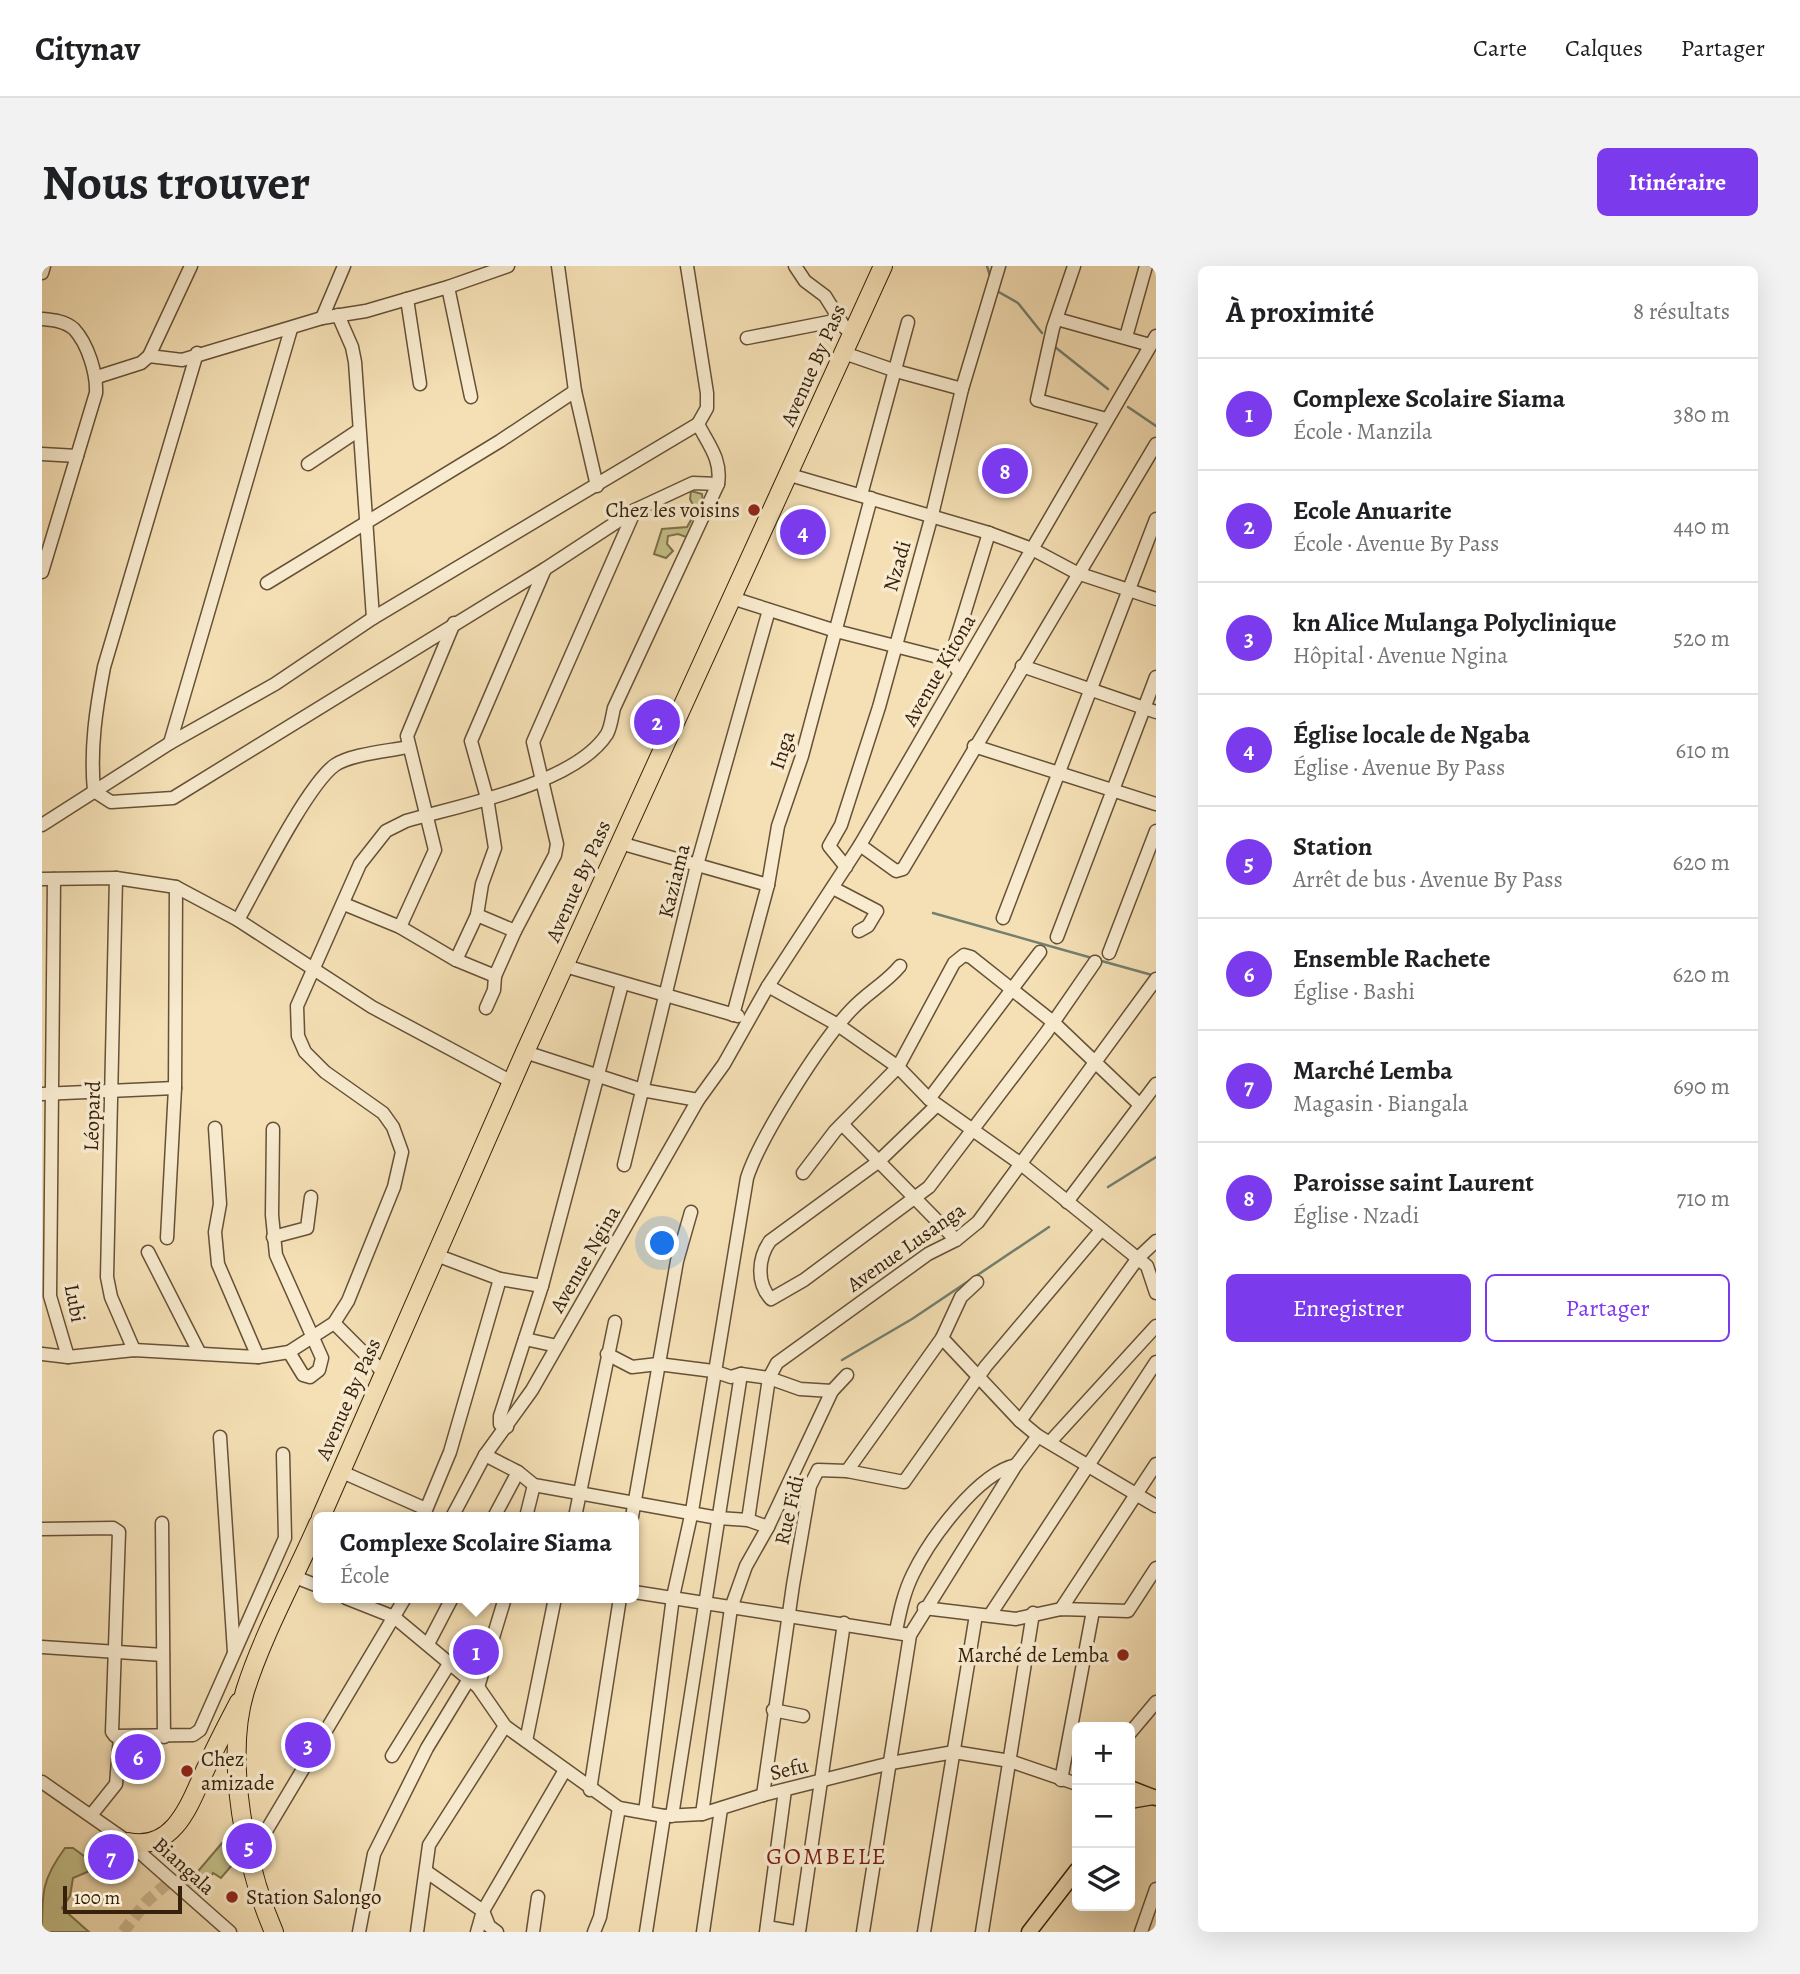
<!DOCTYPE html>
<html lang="fr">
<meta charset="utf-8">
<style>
:root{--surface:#fff;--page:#f2f2f2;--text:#202124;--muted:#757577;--line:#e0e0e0;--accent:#7c3aed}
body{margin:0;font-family:Alegreya,serif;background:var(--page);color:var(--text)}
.controls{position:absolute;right:21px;bottom:21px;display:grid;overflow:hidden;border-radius:10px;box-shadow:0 7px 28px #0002}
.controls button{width:63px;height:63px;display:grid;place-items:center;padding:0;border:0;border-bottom:2px solid var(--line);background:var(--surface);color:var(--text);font:35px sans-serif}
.scale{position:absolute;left:21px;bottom:18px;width:119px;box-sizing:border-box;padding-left:7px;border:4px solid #36210d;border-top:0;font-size:19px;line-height:24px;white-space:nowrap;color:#36210d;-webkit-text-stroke:5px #f8ebcf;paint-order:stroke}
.you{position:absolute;left:621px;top:978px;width:24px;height:24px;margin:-18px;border:5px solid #fff;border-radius:50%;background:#1a73e8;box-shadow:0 0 0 10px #1a73e833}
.badge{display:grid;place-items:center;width:46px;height:46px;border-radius:50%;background:var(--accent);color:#fff;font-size:23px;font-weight:700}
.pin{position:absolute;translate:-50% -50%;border:4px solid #fff;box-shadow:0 2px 7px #0006}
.popup{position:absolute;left:271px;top:1246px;width:326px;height:91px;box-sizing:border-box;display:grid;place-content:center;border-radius:10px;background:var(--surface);filter:drop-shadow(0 2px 5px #0005);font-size:23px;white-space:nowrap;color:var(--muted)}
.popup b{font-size:26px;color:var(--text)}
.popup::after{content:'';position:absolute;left:50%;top:100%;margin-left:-14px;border:14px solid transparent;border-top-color:var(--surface)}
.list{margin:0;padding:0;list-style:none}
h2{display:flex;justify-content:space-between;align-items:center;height:91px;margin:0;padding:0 28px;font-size:30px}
h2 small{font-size:23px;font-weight:400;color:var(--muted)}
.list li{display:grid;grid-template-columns:46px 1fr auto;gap:21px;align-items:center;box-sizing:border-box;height:112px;padding:0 28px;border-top:2px solid var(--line)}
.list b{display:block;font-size:26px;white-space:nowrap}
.list p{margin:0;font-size:23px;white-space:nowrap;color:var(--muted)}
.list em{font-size:23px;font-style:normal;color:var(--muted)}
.actions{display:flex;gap:14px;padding:21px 28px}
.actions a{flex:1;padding:16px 0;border:2px solid var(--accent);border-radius:10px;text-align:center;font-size:24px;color:var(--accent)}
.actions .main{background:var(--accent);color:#fff}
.icon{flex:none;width:38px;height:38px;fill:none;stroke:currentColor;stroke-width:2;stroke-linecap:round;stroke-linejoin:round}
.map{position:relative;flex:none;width:1114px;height:1666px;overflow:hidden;border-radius:10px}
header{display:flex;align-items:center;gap:42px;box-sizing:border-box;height:98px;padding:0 35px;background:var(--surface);border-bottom:2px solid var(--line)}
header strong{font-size:33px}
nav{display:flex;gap:38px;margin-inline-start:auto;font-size:24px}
.intro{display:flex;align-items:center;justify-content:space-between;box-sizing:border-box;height:168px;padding:0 42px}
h1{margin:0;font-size:49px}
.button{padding:18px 32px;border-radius:10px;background:var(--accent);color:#fff;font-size:24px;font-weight:700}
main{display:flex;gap:42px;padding:0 42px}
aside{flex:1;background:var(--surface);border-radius:10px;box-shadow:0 7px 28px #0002}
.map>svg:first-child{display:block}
.green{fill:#c4c088;stroke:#7d704a;stroke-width:2}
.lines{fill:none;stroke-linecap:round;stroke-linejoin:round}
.stream{stroke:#737f6f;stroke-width:2.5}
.minor-tunnel{stroke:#cfba93;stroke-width:12;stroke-dasharray:12 6;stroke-linecap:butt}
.minor-casing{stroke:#665137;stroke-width:15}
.major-casing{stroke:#36210d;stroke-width:17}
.highway-casing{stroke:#36210d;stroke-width:20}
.minor{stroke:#f8ebcf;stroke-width:12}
.major{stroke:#f5e0b5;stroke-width:14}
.highway{stroke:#f5e0b5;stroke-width:18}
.poi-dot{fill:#8f2418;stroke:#f8ebcf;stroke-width:2.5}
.labels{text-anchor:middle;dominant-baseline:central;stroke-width:7;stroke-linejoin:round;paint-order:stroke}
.street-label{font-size:21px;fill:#36210d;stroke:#f8ebcf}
.poi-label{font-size:21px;fill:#36210d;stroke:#f8ebcf;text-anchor:end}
.quarter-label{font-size:24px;letter-spacing:2px;fill:#7a1f14;stroke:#f8ebcf}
</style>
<header>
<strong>Citynav</strong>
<nav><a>Carte</a><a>Calques</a><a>Partager</a></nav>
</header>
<div class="intro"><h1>Nous trouver</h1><a class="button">Itinéraire</a></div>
<main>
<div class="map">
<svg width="1114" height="1666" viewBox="0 0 1114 1666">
<rect width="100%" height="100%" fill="#f5e0b5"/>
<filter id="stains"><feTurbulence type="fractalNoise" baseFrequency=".00286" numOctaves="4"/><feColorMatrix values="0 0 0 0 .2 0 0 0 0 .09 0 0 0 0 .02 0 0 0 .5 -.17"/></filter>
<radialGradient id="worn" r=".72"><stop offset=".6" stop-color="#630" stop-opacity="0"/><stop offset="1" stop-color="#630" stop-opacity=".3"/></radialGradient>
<!-- green -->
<g class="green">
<path d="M649 225 660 228 662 245 647 272 636 268 626 270 625 278 631 285 624 292 612 288 620 263 645 261 654 245 648 233Z"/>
<path d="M180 1577 196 1592 179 1612 171 1607 159 1628 146 1617Z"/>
<path d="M23 1582H31L57 1601 31 1612 28 1630 20 1642 47 1666H0C0 1626 0 1613 23 1582Z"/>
</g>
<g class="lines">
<!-- stream -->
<g class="stream">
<path d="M945 0 948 10"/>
<path d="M955 25 976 37 1000 67"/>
<path d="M1013 81 1066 123"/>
<path d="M1086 141 1114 160"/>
<path d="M891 647 1050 692"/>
<path d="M1056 694 1110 709"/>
<path d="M1066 921 1114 891"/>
<path d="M800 1094 870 1053 1007 961"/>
</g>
<!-- minor-tunnel -->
<path class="minor-tunnel" d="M81 1666 105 1635 128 1615"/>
<!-- minor casing -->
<g class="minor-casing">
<g id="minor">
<path d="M516 0 533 125 555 220"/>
<path d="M753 0 763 15 783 30 803 62 808 63 815 55"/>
<path d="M1032 0 1011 62 995 134 1064 153"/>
<path d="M0 7 2 0"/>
<path d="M406 21 429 131"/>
<path d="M365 33 378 118"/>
<path d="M296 49 310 81 313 96 331 352"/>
<path d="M280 52 302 0"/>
<path d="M0 53C11 54 23 55 32 63 46 78 55 108 54 127L0 306"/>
<path d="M1015 53 1108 79"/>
<path d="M1084 71 1104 0"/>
<path d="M705 72 797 54"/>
<path d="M155 87 62 401C54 443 48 482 52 525L69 536 131 532 503 303 593 244 651 217 676 218"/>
<path d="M802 87 854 105 920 123"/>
<path d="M107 90 149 0"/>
<path d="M55 111 99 97 107 90 140 94 280 52 324 45 406 21 466 0"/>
<path d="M0 188 35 190"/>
<path d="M266 198 317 164"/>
<path d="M748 209 947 267 990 283 1035 307 1114 333"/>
<path d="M819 229 866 56"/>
<path d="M225 317 458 175 533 125"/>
<path d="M690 332 794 365 908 394 918 407"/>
<path d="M908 394 947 267"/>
<path d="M980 400 1114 446"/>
<path d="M128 477 249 63"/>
<path d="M932 480 1114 538"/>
<path d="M0 559 128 477 233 418 331 352 656 158"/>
<path d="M578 577 726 619"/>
<path d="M818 579 854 605 861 603 1114 178"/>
<path d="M804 601 787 580 799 559 837 441 890 249 920 123 957 0"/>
<path d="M74 612 65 1011 69 1031 92 1084"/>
<path d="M0 613 74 612 134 621 196 654 330 741 470 816"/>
<path d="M12 613 8 1030 26 1091"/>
<path d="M791 622 835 645 826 660 817 665"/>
<path d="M302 638 358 661 414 694 453 710 473 665 513 589 515 578 491 476 593 244"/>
<path d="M435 649 473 665"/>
<path d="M961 652 1114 253"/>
<path d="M196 654C215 620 265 519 293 499 309 488 347 485 366 481"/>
<path d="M358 661 393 584 365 470 412 357"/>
<path d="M1015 671 1114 411"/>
<path d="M1067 687 1114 565"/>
<path d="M414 694 435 649 440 618 453 582 445 532 429 475 503 303"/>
<path d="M523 700 696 750"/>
<path d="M726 720 796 759 856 801 887 833 979 898 1105 1000 1114 1027"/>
<path d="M444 742 452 724 453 710"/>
<path d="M691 749 726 619 736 560 760 490 829 232"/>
<path d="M483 786 600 824 656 834"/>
<path d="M0 828 133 822"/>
<path d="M887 833 998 686"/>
<path d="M895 839 836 896 728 975C716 992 714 1017 729 1033L762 1014 887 921 1004 767 1053 696"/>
<path d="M800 858 914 974"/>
<path d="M173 862 178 938 173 966 176 998 216 1091"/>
<path d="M231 863 230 949 234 989 280 1092 277 1104 268 1111 261 1109 247 1086"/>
<path d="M582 899 655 599 727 344"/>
<path d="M761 907 793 865 856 801 912 697 922 689 929 691 1011 756 1098 839"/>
<path d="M1025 936 1114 818"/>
<path d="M231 971 265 962 269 931"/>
<path d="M125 972 133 822 134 621"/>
<path d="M106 986 157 1086"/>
<path d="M394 989 458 1013 500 1020"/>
<path d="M292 1057 342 1107"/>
<path d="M900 1072 978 1155 996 1170 1114 1240"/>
<path d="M483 1073 515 1080"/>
<path d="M0 1088 26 1091 92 1084 216 1091 247 1086 292 1057 306 1035 352 921 360 886 351 861 341 847 283 806 263 786 256 770 255 740 318 598 344 565 364 555C419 539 533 518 565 468 569 461 570 450 572 442L676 218C680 193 666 178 656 158L665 142V127L645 0"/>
<path d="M565 1088 590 1101 616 1098 671 1105 689 1111 699 1108 727 1112 758 1123 790 1125"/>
<path d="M978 1155 1096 992 1114 975"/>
<path d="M465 1161 458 1158V1150L500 1020 580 718"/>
<path d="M178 1171 192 1386"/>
<path d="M1008 1176 1114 1060"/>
<path d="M443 1189 476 1206 492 1219 676 1252 706 1254 726 1261"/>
<path d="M805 1205 900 1072 919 1031 935 1016"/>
<path d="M300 1206 384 1243"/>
<path d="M381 1251 408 1186 458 1013"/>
<path d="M410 1251 443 1189 490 1124 656 834 682 798 726 720 818 579 1114 70"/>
<path d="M452 1251 476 1206"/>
<path d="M484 1251 492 1219"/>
<path d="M533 1251 573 1056"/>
<path d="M590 1251 635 995 649 946"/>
<path d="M706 1254 727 1112 735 1097 886 988 914 974 936 956 1114 713"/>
<path d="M120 1257 122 1471"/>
<path d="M0 1263 71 1262 77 1266 70 1466 73 1470 151 1469 158 1464 243 1272 241 1188"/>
<path d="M253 1311 276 1320"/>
<path d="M592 1326 868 1369"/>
<path d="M304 1332 352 1351 436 1421 463 1460 577 1542 622 1550 660 1548 721 1529 849 1497 912 1486 968 1495 1035 1518"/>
<path d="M882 1342 974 1353 1019 1343 1086 1345 1114 1302"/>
<path d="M1019 1343 1114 1198"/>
<path d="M948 1349 1114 1096"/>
<path d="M854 1365C858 1345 862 1326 871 1308 888 1273 936 1207 974 1199"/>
<path d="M386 1378 410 1332"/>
<path d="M0 1381 121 1389"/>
<path d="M436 1421 463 1332"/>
<path d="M731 1444 761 1450"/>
<path d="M1088 1467 1114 1436"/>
<path d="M484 1475 513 1332"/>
<path d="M350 1490 407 1398"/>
<path d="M1019 1514 1051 1345"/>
<path d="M0 1516 86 1576 188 1666"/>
<path d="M548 1524 578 1332"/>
<path d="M721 1529 751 1319 768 1220 776 1204 805 1205 862 1216 944 1100 1059 964"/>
<path d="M603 1546 631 1331 650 1245 705 912C718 871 780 774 810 743 826 726 844 717 858 700"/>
<path d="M50 1548 74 1518 78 1471"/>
<path d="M660 1548 689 1342 704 1300 726 1261 790 1125 805 1109"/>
<path d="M630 1550 699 1108"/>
<path d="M208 1592 363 1332"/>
<path d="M385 1606 441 1645"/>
<path d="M441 1645 447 1660 455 1666"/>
<path d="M725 1661 753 1666"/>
<path d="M317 1666 332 1588 385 1482 427 1413"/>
<path d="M375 1666 387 1579 463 1460"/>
<path d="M435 1666 441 1645 523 1504"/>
<path d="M491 1666 496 1631"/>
<path d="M552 1666 558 1651 577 1542"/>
<path d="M604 1666 622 1550"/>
<path d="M661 1666 679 1543"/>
<path d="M724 1666 743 1524"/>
<path d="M757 1666 802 1357"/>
<path d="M821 1666 868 1369 974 1199 996 1170"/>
<path d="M882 1666 934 1349"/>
<path d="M940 1666 991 1347"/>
<path d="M1099 1666 1114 1623"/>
</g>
</g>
<!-- major casing -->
<g class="major-casing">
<g id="major">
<path d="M1088 1522 1114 1532"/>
<path d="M1088 1535 1111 1531"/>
<path d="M987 1666 1035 1604"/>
</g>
</g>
<!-- highway casing -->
<g class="highway-casing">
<g id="highway">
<path d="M279 1251 483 786 841 0"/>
<path d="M86 1576C134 1586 149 1534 165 1500 175 1478 186 1457 197 1436"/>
<path d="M232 1666C204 1602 182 1494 203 1425 221 1368 252 1313 276 1258"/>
</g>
</g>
<!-- minor -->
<use href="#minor" class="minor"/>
<!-- major -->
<use href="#major" class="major"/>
<!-- highway -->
<use href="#highway" class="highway"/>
</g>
<!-- markers -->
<g class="poi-dot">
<circle cx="712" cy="244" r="7"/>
<circle cx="1081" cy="1389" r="7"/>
<circle cx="145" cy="1505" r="7"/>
<circle cx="190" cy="1631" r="7"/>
</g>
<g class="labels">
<!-- street labels -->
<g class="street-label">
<text transform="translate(771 99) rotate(-66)">Avenue By Pass</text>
<text transform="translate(855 300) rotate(-74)">Nzadi</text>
<text transform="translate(897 404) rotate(-60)">Avenue Kitona</text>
<text transform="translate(740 484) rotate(-72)">Inga</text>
<text transform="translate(536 615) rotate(-66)">Avenue By Pass</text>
<text transform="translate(632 615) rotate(-76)">Kaziama</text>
<text transform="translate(50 850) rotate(-88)">Léopard</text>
<text transform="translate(864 981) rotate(-35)">Avenue Lusanga</text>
<text transform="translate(543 993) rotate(-60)">Avenue Ngina</text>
<text transform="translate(33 1037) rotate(79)">Lubi</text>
<text transform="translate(306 1133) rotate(-66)">Avenue By Pass</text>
<text transform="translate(747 1244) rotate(-77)">Rue Fidi</text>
<text transform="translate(747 1503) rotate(-13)">Sefu</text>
<text transform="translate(142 1600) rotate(42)">Biangala</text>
</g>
<!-- poi labels -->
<g class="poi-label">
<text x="698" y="244">Chez les voisins</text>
<text x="1067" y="1389">Marché de Lemba</text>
<text x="159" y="1493" text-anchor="start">Chez<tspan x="159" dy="24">amizade</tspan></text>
<text x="204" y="1631" text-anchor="start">Station Salongo</text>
</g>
<!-- quarter labels -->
<g class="quarter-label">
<text x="785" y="1590">GOMBELE</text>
</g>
</g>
<rect width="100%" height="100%" filter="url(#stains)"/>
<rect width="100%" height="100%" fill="url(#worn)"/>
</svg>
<div class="controls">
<button>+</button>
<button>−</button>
<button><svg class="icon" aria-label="layers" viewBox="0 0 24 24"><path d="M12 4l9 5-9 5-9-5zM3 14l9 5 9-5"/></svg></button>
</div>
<div class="scale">100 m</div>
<div class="you"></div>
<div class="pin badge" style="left:434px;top:1386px">1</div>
<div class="popup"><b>Complexe Scolaire Siama</b>École</div>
<div class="pin badge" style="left:615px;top:456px">2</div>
<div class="pin badge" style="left:266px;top:1479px">3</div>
<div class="pin badge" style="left:761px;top:266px">4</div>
<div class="pin badge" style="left:207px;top:1580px">5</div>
<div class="pin badge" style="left:96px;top:1491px">6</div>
<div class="pin badge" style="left:69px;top:1591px">7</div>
<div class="pin badge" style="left:963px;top:205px">8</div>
</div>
<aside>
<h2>À proximité<small>8 résultats</small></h2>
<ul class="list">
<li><span class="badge">1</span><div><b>Complexe Scolaire Siama</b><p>École · Manzila</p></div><em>380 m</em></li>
<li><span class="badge">2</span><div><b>Ecole Anuarite</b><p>École · Avenue By Pass</p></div><em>440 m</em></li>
<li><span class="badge">3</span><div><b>kn Alice Mulanga Polyclinique</b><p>Hôpital · Avenue Ngina</p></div><em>520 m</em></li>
<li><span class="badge">4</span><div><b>Église locale de Ngaba</b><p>Église · Avenue By Pass</p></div><em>610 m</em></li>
<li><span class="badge">5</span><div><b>Station</b><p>Arrêt de bus · Avenue By Pass</p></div><em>620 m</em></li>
<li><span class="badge">6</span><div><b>Ensemble Rachete</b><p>Église · Bashi</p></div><em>620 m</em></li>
<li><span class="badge">7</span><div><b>Marché Lemba</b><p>Magasin · Biangala</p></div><em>690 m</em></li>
<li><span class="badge">8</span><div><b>Paroisse saint Laurent</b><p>Église · Nzadi</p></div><em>710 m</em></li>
</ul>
<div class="actions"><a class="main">Enregistrer</a><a>Partager</a></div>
</aside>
</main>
